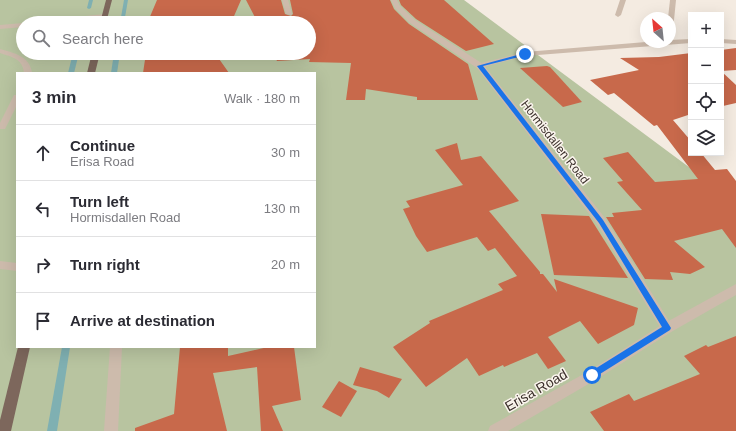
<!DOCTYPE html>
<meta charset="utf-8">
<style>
:root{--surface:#fff;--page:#f7f7f7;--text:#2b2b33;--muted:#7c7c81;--line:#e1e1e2}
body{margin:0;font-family:Helvetica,sans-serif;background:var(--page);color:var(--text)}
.controls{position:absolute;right:12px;top:12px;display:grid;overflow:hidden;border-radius:0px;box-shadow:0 4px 16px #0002}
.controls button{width:36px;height:36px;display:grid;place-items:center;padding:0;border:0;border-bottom:1px solid var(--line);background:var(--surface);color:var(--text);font:20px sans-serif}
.compass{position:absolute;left:640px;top:12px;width:36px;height:36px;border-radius:50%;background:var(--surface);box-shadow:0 4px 16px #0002;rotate:333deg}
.stop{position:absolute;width:12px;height:12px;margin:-9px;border:3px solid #1a73e8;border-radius:50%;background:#fff}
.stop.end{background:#1a73e8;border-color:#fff;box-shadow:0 1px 4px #0008}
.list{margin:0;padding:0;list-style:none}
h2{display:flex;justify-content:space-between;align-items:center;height:52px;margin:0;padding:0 16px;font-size:17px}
h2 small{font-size:13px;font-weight:400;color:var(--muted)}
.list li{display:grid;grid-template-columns:26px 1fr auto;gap:12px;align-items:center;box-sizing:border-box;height:56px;padding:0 16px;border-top:1px solid var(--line)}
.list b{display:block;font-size:15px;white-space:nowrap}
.list p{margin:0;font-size:13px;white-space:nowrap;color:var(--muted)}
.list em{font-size:13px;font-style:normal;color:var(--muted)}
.icon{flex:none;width:22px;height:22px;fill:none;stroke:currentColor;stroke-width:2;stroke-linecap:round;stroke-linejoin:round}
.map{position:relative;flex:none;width:736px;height:431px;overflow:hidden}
.search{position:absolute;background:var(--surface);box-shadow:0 4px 16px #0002;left:16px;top:16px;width:300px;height:44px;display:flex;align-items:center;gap:10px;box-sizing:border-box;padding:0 14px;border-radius:22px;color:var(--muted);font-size:15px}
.panel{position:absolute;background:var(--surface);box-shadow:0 4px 16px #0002;left:16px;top:72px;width:300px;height:276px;border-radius:0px}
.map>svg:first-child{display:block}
.green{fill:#b8c4a0;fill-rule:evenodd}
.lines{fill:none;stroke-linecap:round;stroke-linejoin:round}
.stream{fill:#7fb0b2;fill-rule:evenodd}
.building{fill:#c8694b}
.service{fill:#cdbbac;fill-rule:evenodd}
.minor{fill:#cdbbac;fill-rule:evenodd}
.tertiary{fill:#cdbbac;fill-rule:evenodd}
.primary{fill:#7d675c;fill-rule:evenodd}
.route{fill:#1a73e8}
.labels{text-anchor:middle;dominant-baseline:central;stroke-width:3;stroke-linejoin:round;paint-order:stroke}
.street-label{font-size:12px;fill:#3b302b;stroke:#fbf5ee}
.near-street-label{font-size:14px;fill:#3b302b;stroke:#fbf5ee}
</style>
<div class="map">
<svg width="736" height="431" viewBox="0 0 736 431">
<rect width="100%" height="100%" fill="#f4ebe1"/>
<!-- green -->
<path class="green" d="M0 0H464L736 202V431H0ZM23 23H309V53H23ZM17 73H315V347H17Z"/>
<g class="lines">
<!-- stream -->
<g class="stream">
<path d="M89 0H93L91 8 89 9 87 8Z"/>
<path d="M124 0H128L124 23H120Z"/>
<rect x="83" y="20" width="4" height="3"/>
<path d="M73 53H79L74 73H68Z"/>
<path d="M114 53H120L117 73H111Z"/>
<path d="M62 347H70L57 431H47Z"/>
</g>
</g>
<!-- building -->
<g class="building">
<path d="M157 0H241L231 23H154L155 18 149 19Z"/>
<path d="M246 0H281L285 14 291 16 293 14 290 0H390L394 9 409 24 468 64 478 100H417V97L366 89 365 100H346L351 63 309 62 310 59 277 61 273 53H309V23H258Z"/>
<path d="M399 0H444L494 44 466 51 416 19 401 5Z"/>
<path d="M736 48V70L721 71V50Z"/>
<path d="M146 53H218L217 56 229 73H143Z"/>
<path d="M691 53V114L673 120 691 141V153H701L715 170 727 169 736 181V248L722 229 674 241 705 267 690 274 670 272 673 280 645 279 606 217H614L612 213 642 210 617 182 623 181 603 158 628 152 655 182 698 179 657 125 654 126 614 93 608 95 590 80 639 70 620 58 659 57Z"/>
<path d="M547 66 550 67 582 102 563 107 520 68Z"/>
<path d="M721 71 736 85V103L723 106 721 105Z"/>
<path d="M457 143 461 160 481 156 519 201 489 211 540 272V274H543L557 292 554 279 638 308 634 325 598 344 580 321 548 337 566 361 548 369 537 353 504 367 503 365 479 376 467 358 426 387 393 347 430 323 429 321 503 290 498 284 517 276 495 248 488 251 477 237 427 252 416 236 403 209 410 207 406 201 463 185 435 150Z"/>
<path d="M541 214 589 216 628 278 554 275Z"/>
<path d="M736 336V431H604L590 412 629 394 634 401 700 374 684 356 706 345 708 347Z"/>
<path d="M180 347H228V356L268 347H294L301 400 272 406 283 431H261L257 367 213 373 227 431H135V428L174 414Z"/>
<path d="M360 367 402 379 389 398 377 391 353 385Z"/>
<path d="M339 381 357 391 341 417 322 407Z"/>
</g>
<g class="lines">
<!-- service -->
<g class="service">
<path d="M670 0H676L673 30 670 32V18H668Z"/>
<path d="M105 14 108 16 107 17 57 23H34L37 21Z"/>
<path d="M23 23V27L0 29V25Z"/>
<path d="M691 39V43L525 56 480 68 476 66 477 64 525 52 646 42H670V40Z"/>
<path d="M721 39 736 40V44L721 43Z"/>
<path d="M0 49C14 53 30 56 32 73H24C23 59 12 57 0 53Z"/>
<path d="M14 95H17V105L5 129H0V123Z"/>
</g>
<!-- minor -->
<g class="minor">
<path d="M282 0H288L292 14 291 15 286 14Z"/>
<path d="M391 0H397L400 6 415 20 483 64 605 218 671 324 673 328 671 332 667 333 663 332 597 224 477 68 410 23 395 8Z"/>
<path d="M620 0H626L621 15 618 17 615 15Z"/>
<path d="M0 261 17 263V271L0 269Z"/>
<path d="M110 347H122L118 431H104Z"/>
</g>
<!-- tertiary -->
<path class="tertiary" d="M736 284V295L671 332 597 379 508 431H488L490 426 589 371 663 324Z"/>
<!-- primary -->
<g class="primary">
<path d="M106 0H112L106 23H100Z"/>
<path d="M92 53H100L95 73H87Z"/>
<path d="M18 347H30L11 431H0V420Z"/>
</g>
</g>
<!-- route -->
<path class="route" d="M525 53 527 55 483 66 603 220 671 328 670 330 592 379 590 378 588 375 590 372 662 327 599 223 477 66Z"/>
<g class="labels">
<!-- street labels -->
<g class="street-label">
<text transform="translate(555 142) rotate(52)">Hormisdallen Road</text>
</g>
<!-- near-street labels -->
<g class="near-street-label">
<text transform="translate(536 390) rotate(-30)">Erisa Road</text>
</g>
</g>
</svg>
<div class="controls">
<button>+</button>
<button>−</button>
<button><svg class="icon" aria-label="locate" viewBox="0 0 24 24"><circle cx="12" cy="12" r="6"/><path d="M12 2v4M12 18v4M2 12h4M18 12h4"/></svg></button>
<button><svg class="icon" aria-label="layers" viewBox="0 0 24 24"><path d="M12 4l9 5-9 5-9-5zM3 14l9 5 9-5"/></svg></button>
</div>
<svg class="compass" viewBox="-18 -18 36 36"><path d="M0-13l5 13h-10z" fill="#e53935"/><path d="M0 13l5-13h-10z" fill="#7c7c81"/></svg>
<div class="stop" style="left:592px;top:375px"></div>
<div class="stop end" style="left:525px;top:54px"></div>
<div class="search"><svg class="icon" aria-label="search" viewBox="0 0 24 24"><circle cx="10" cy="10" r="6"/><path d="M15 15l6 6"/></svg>Search here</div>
<section class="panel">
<h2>3 min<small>Walk · 180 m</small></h2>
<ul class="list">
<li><svg class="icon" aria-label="ahead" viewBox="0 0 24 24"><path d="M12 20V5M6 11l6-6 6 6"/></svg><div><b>Continue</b><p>Erisa Road</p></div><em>30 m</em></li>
<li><svg class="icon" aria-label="left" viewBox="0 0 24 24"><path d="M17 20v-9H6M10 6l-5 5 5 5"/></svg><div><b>Turn left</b><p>Hormisdallen Road</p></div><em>130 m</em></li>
<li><svg class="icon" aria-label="right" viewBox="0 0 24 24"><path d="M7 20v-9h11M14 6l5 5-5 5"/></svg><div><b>Turn right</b></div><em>20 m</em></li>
<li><svg class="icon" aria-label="arrive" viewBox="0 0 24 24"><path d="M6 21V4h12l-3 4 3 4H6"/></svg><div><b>Arrive at destination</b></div></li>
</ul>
</section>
</div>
